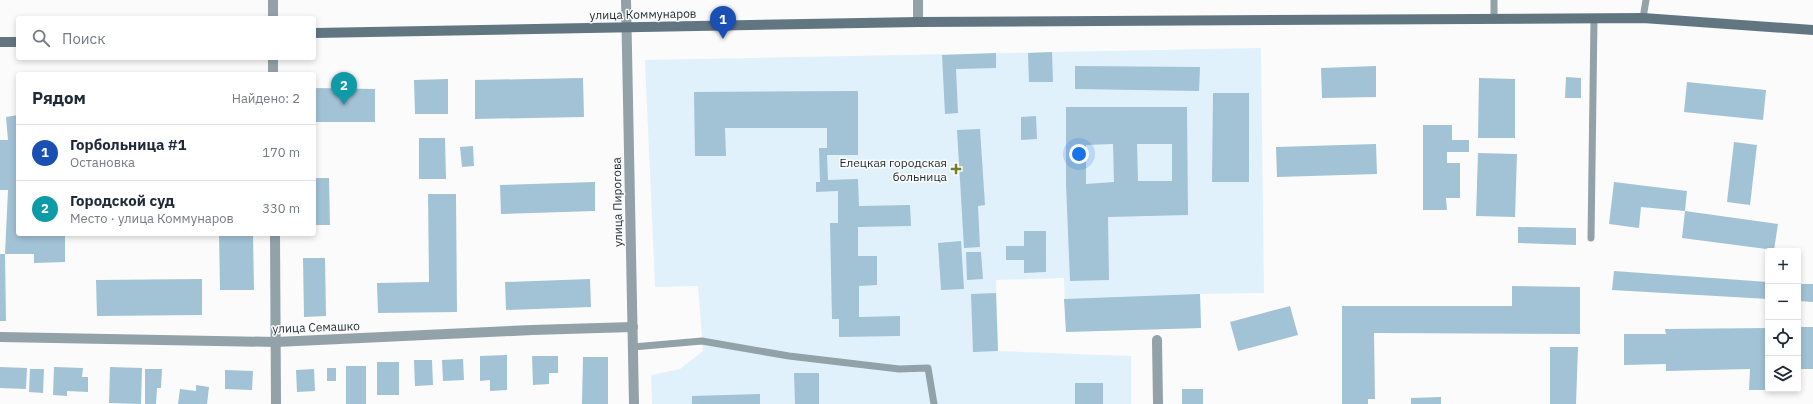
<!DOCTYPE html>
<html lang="ru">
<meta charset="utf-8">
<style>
:root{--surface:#fff;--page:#f2f2f3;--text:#1f2937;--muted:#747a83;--line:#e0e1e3;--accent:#757e29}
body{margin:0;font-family:"IBM Plex Sans",sans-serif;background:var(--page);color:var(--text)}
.controls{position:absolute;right:12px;bottom:12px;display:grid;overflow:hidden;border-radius:4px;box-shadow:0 2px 6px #0003}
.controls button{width:36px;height:36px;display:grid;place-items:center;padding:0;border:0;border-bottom:1px solid var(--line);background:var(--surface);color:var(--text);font:20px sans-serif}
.you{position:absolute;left:1079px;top:154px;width:14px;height:14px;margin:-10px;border:3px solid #fff;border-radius:50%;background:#1a73e8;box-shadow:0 0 0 6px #1a73e833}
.badge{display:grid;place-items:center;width:26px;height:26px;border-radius:50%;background:var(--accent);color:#fff;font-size:13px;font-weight:700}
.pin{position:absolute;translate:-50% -33px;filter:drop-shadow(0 1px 2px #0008)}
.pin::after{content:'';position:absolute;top:21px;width:14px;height:12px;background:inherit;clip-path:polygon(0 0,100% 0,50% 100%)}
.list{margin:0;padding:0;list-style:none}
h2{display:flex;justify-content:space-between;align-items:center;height:52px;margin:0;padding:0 16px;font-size:17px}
h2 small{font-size:13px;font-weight:400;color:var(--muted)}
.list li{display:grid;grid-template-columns:26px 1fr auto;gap:12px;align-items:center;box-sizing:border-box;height:56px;padding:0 16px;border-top:1px solid var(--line)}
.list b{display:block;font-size:15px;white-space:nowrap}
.list p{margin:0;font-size:13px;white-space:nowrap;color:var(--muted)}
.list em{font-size:13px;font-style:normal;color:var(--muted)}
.icon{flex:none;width:22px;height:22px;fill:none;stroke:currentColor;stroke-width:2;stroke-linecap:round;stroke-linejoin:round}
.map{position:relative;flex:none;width:1813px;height:404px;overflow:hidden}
.search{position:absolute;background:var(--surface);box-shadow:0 2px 6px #0003;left:16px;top:16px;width:300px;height:44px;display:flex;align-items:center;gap:10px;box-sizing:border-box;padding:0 14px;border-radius:4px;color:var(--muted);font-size:15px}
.panel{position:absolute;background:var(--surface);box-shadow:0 2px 6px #0003;left:16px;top:72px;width:300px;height:164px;border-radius:4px}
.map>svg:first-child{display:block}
.built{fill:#e1f1fc}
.building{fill:#a2c2d6;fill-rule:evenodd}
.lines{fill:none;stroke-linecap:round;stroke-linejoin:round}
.service{stroke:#93a1a9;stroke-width:7}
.minor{stroke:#93a1a9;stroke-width:10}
.secondary{stroke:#627682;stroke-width:10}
.poi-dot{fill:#757e29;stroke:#fbfbfb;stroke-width:1.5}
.labels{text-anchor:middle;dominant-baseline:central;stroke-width:3;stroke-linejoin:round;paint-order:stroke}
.street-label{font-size:12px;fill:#1c2931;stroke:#fbfbfb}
.poi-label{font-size:12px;fill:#1c2931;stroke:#fbfbfb;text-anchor:end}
</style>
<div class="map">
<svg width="1813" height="404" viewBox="0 0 1813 404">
<rect width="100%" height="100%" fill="#fbfbfb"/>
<!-- built -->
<path class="built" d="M1261 48 1264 293 1200 294 1201 328 1066 332 1064 278 996 280 998 351 1131 356V404H652L651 375 680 369 703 351 698 286 655 287 645 60Z"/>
<!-- building -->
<g class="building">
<path d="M1052 52 1053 82H1029L1028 53Z"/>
<path d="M996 53V68L956 69 958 113 945 114 942 55Z"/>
<path d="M1075 66 1200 67 1199 91 1075 89Z"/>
<path d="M1376 66V97L1322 98 1321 68Z"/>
<path d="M1566 77 1581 78V98H1565Z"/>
<path d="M583 78 584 117 475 119V80Z"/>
<path d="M1479 78 1515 79V138H1478Z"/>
<path d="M448 79V114H415L414 80Z"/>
<path d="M1687 82 1766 90 1763 120 1684 112Z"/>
<path d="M314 88 375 89V122H314Z"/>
<path d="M858 91V155H827L828 180 858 179 859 206 910 205 911 226 858 227V256H877V285L859 286V317L900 316V336L839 337V319H832L830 223H838V191L816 192V182H820L819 148H827V128H725L726 156H695L694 92Z"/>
<path d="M1213 93H1249V182H1212Z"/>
<path d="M1066 107H1187L1188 215 1108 217 1109 280 1070 281 1066 184ZM1113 144 1114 182 1086 184V145ZM1137 144H1172V181H1138Z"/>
<path d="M18 115V234H65V262L34 263V254H5L6 321H0V254H5L8 190H0V140H8L6 117Z"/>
<path d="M1036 116 1037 139 1021 140V117Z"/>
<path d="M1423 125H1452V140H1469V152H1447V163H1460V198H1446L1447 210H1423Z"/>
<path d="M980 129 985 205 978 206 980 247 964 248 957 130Z"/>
<path d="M419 138H445L446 179H419Z"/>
<path d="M1734 142 1757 145 1750 205 1727 202Z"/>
<path d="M1376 144 1377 174 1277 177 1276 147Z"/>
<path d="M473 146 474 166 462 167 460 147Z"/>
<path d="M1478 153 1517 154 1515 217 1476 216Z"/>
<path d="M314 178H329L330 225H314Z"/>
<path d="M595 182V211L501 214 500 185Z"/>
<path d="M1614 182 1687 191 1685 211 1641 207 1639 228 1609 224Z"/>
<path d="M428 194H456L457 312 378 313 377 283 429 282Z"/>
<path d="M1685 211 1778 224 1774 250 1682 238Z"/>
<path d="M1518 227 1576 228V245L1518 243Z"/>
<path d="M1024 231H1046V272L1024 273V260H1006V246H1024Z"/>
<path d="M219 234H253L254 290H220Z"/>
<path d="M961 241 964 289 941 290 938 243Z"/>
<path d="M966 252H981L983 279 967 280Z"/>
<path d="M303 258H325L326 316 304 317Z"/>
<path d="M1614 271 1768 282V299L1612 290Z"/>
<path d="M202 279V315L97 316 96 280Z"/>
<path d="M590 279 591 307 506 310 505 282Z"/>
<path d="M1798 284H1813V302L1798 301Z"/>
<path d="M1512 286 1580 287V334L1374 333 1375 399H1368V404H1342V306H1512Z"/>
<path d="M996 293 998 351 973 352 971 294Z"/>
<path d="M1200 294 1201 328 1066 332 1064 299Z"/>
<path d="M1290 306 1298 335 1238 351 1230 322Z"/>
<rect x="1798" y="327" width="15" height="42"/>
<path d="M1768 328V390H1749L1750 369 1666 371V364L1624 365V334H1666L1665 329Z"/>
<path d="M1550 347H1578L1576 404H1550Z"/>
<path d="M507 355V390L490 391V380L480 381V356Z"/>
<path d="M532 356H558V373H549V384L533 385Z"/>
<path d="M583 357H608V404H582Z"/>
<path d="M463 359 464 380 443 381 442 360Z"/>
<path d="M414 360H432L433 385 415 386Z"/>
<rect x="377" y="362" width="22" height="33"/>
<rect x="346" y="366" width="20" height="38"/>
<path d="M0 367 27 368 26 389 0 388Z"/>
<path d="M54 367 83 368 82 377H88V392L67 391V396L53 395Z"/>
<path d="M110 367 142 368 141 404 109 403Z"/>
<rect x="327" y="368" width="9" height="13"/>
<path d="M30 369H44L43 393 29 392Z"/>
<path d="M145 369H162L161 388H157L156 404H145Z"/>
<path d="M314 369 315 391 297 392 296 370Z"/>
<path d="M225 370 253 371 252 390 225 389Z"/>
<path d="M794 373H819V404H795Z"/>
<rect x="1075" y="383" width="28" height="21"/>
<path d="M196 385 209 387 207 404H178L180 389 196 391Z"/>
<rect x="1182" y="389" width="21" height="15"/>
<path d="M760 394V404H692V396Z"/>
<path d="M1441 397V404H1411V398Z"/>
</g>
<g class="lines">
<!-- service -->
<g class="service">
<path d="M1494 0V19"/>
<path d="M1643 18 1646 0"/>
<path d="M1591 238 1594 19"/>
<path d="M633 347 702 341 789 356 899 369 928 368 934 404"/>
</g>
<!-- minor -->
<g class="minor">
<path d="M626 0 634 404"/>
<path d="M918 0V22"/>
<path d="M273 18V0"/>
<path d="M273 58V74"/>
<path d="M275 234 276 404"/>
<path d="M0 337 276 342 532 330 633 327"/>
<path d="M1157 340 1158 404"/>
</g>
<!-- secondary -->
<g class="secondary">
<path d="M314 33 918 22 1643 18 1813 30"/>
<path d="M0 42H18"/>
</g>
</g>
<!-- markers -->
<path class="poi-dot" d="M954 163h4v4h4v4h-4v4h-4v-4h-4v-4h4z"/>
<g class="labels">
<!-- street labels -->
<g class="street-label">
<text transform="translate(643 14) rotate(-1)">улица Коммунаров</text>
<text transform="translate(617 202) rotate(-91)">улица Пирогова</text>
<text transform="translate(316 327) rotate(-2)">улица Семашко</text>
</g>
<!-- poi labels -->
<g class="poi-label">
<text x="947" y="162">Елецкая городская<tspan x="947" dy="14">больница</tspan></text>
</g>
</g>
</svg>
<div class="controls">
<button>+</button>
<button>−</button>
<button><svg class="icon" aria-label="locate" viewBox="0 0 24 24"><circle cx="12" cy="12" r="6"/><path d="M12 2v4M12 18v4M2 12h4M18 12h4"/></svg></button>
<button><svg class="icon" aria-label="layers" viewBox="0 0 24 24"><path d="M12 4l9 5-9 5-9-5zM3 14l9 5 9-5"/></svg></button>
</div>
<div class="you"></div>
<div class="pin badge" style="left:723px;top:39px;background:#1a4fb4">1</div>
<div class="pin badge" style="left:344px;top:105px;background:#0f9aa8">2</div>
<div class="search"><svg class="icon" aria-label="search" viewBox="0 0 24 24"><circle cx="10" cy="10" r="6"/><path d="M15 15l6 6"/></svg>Поиск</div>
<section class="panel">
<h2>Рядом<small>Найдено: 2</small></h2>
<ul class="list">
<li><span class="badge" style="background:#1a4fb4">1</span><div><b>Горбольница #1</b><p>Остановка</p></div><em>170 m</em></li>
<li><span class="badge" style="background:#0f9aa8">2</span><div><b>Городской суд</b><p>Место · улица Коммунаров</p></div><em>330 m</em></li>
</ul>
</section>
</div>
